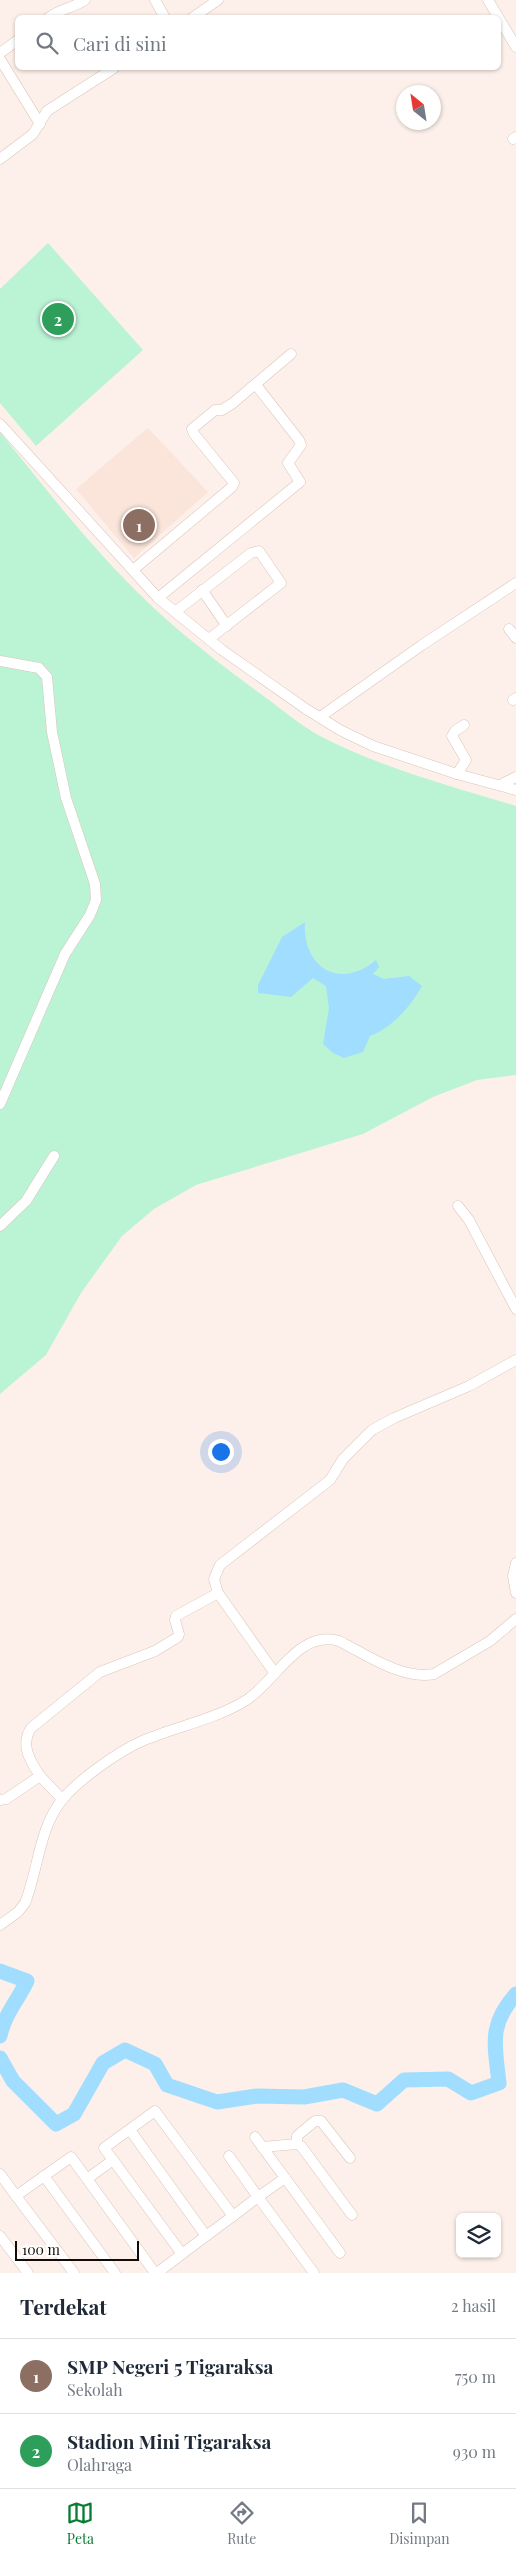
<!DOCTYPE html>
<html lang="id">
<style>
:root{--surface:#fff;--page:#f2f2f3;--text:#1f2937;--muted:#747a83;--line:#e0e1e3;--accent:#087c33}
body{margin:0;font-family:"Playfair Display",serif;background:var(--page);color:var(--text)}
.controls{position:absolute;right:15px;bottom:15px;display:grid;overflow:hidden;border-radius:8px;box-shadow:0 1px 4px #0004}
.controls button{width:45px;height:45px;display:grid;place-items:center;padding:0;border:0;border-bottom:1px solid var(--line);background:var(--surface);color:var(--text);font:25px sans-serif}
.compass{position:absolute;left:396px;top:85px;width:45px;height:45px;border-radius:50%;background:var(--surface);box-shadow:0 1px 4px #0004;rotate:330deg}
.scale{position:absolute;left:15px;bottom:12px;width:124px;box-sizing:border-box;padding-left:5px;border:2px solid #120b08;border-top:0;font-size:14px;line-height:18px;white-space:nowrap;color:#120b08;-webkit-text-stroke:4px #fff;paint-order:stroke}
.you{position:absolute;left:220px;top:1451px;width:18px;height:18px;margin:-12px;border:4px solid #fff;border-radius:50%;background:#1a73e8;box-shadow:0 0 0 8px #1a73e833}
.badge{display:grid;place-items:center;width:32px;height:32px;border-radius:50%;background:var(--accent);color:#fff;font-size:16px;font-weight:700}
.pin{position:absolute;translate:-50% -50%;border:2px solid #fff;box-shadow:0 1px 5px #0006}
.list{margin:0;padding:0;list-style:none}
h2{display:flex;justify-content:space-between;align-items:center;height:65px;margin:0;padding:0 20px;font-size:21px}
h2 small{font-size:16px;font-weight:400;color:var(--muted)}
.list li{display:grid;grid-template-columns:32px 1fr auto;gap:15px;align-items:center;box-sizing:border-box;height:75px;padding:0 20px;border-top:1px solid var(--line)}
.list b{display:block;font-size:19px;white-space:nowrap}
.list p{margin:0;font-size:16px;white-space:nowrap;color:var(--muted)}
.list em{font-size:16px;font-style:normal;color:var(--muted)}
.icon{flex:none;width:28px;height:28px;fill:none;stroke:currentColor;stroke-width:2;stroke-linecap:round;stroke-linejoin:round}
.map{position:relative;flex:none;width:516px;height:2273px;overflow:hidden}
.search{position:absolute;background:var(--surface);box-shadow:0 1px 4px #0004;left:15px;right:15px;top:15px;height:55px;display:flex;align-items:center;gap:12px;box-sizing:border-box;padding:0 18px;border-radius:8px;color:var(--muted);font-size:19px}
.sheet{height:215px;background:var(--surface)}
nav{display:flex;justify-content:space-around;align-items:center;box-sizing:border-box;height:70px;border-top:1px solid var(--line);background:var(--surface);font-size:14px;color:var(--muted)}
nav a{display:grid;justify-items:center;gap:2px}
nav .on{color:var(--accent)}
.map>svg:first-child{display:block}
.built{fill:#fbe4d9}
.green{fill:#bbf4d5}
.water{fill:#a1ddfe}
.lines{fill:none;stroke-linecap:round;stroke-linejoin:round}
.river{stroke:#a1ddfe;stroke-width:15}
.minor-casing{stroke:#d9c5bb;stroke-width:11}
.minor{stroke:#fff;stroke-width:10}
</style>
<div class="map">
<svg width="516" height="2273" viewBox="0 0 516 2273">
<rect width="100%" height="100%" fill="#fdf0ea"/>
<!-- built -->
<path class="built" d="M148 428 208 492 134 558 76 489Z"/>
<!-- green -->
<g class="green">
<path d="M48 243 143 350 36 446 0 403V289Z"/>
<path d="M0 432C52 497 104 564 166 619 195 645 227 669 258 692 278 706 298 724 320 736 382 768 450 786 516 806V1075L477 1080 433 1097 363 1134 196 1185 154 1209 122 1236 81 1293 46 1355 0 1394Z"/>
</g>
<!-- water -->
<path class="water" d="M305 922C302 967 339 991 376 960L379 967 373 974 384 979 409 976 422 986C411 1006 392 1028 370 1036L363 1052 344 1058 333 1053 323 1044 329 1008 326 986 313 978 291 997 258 993V985L282 937Z"/>
<g class="lines">
<!-- river -->
<g class="river">
<path d="M0 1971 27 1981C17 2002 5 2013 0 2036"/>
<path d="M0 2058 13 2081 56 2124 74 2114 103 2063 125 2050 155 2064 167 2085 217 2102 257 2096 304 2097 343 2090 377 2104 404 2080 448 2079 471 2093 499 2083C495 2045 488 2025 516 1994"/>
</g>
<!-- minor casing -->
<g class="minor-casing">
<g id="minor">
<path d="M155 0 165 18"/>
<path d="M488 0 516 47"/>
<path d="M48 18C60 9 73 8 85 0"/>
<path d="M192 18 218 0"/>
<path d="M0 53 18 40"/>
<path d="M0 59 40 124"/>
<path d="M513 139 516 137"/>
<path d="M0 159 33 134 47 111 114 68"/>
<path d="M0 424 158 598 222 650 306 709 340 730 373 746 457 774 516 790"/>
<path d="M133 570 232 487 234 483 194 434 192 429 215 410H222L233 403 291 354"/>
<path d="M202 590 227 626"/>
<path d="M158 598 300 482 288 463 301 445 299 440 256 385"/>
<path d="M175 612 251 553 259 551 281 583 209 639"/>
<path d="M509 629 516 638"/>
<path d="M0 661 39 668 47 677 52 732 66 798 95 884 96 900 90 915 65 954 0 1104"/>
<path d="M513 700 516 698"/>
<path d="M320 717 422 645 516 583"/>
<path d="M457 774 466 760 452 736 455 731 464 725"/>
<path d="M500 785 516 777"/>
<path d="M458 1206 469 1220 516 1309"/>
<path d="M0 1226 26 1201 54 1156"/>
<path d="M516 1563 513 1576 516 1593"/>
<path d="M274 1672 218 1593 214 1579 220 1565 330 1480 343 1459 372 1430 394 1418 469 1386 516 1360"/>
<path d="M40 1776C30 1761 20 1745 31 1728L100 1672 155 1651 178 1637 179 1634 175 1620 176 1616 218 1593"/>
<path d="M0 1800 6 1799 40 1776 62 1799"/>
<path d="M0 1925 18 1912 25 1903C38 1871 39 1828 62 1800 79 1779 118 1752 142 1741 175 1727 213 1720 245 1701 275 1683 298 1629 339 1641 367 1655 402 1680 434 1674L490 1641 516 1619"/>
<path d="M130 2130 206 2236 233 2216"/>
<path d="M255 2137 340 2253"/>
<path d="M297 2144V2136L315 2121H321L350 2158"/>
<path d="M262 2147 297 2144 301 2146 352 2215"/>
<path d="M229 2156 258 2197 285 2178"/>
<path d="M113 2160 182 2254 206 2236"/>
<path d="M0 2174 16 2196 71 2157 87 2179 113 2160 104 2148 155 2111 233 2216 258 2197 314 2273"/>
<path d="M44 2176 115 2273"/>
<path d="M87 2179 155 2273"/>
<path d="M16 2196 74 2273"/>
<path d="M0 2236 28 2273"/>
<path d="M157 2273 182 2254"/>
</g>
</g>
<!-- minor -->
<use href="#minor" class="minor"/>
</g>
</svg>
<div class="controls">
<button><svg class="icon" aria-label="layers" viewBox="0 0 24 24"><path d="M12 4l9 5-9 5-9-5zM3 14l9 5 9-5"/></svg></button>
</div>
<svg class="compass" viewBox="-18 -18 36 36"><path d="M0-13l5 13h-10z" fill="#e53935"/><path d="M0 13l5-13h-10z" fill="#747a83"/></svg>
<div class="scale">100 m</div>
<div class="you"></div>
<div class="pin badge" style="left:139px;top:525px;background:#8d6e63">1</div>
<div class="pin badge" style="left:58px;top:319px;background:#2e9e5b">2</div>
<div class="search"><svg class="icon" aria-label="search" viewBox="0 0 24 24"><circle cx="10" cy="10" r="6"/><path d="M15 15l6 6"/></svg>Cari di sini</div>
</div>
<section class="sheet">
<h2>Terdekat<small>2 hasil</small></h2>
<ul class="list">
<li><span class="badge" style="background:#8d6e63">1</span><div><b>SMP Negeri 5 Tigaraksa</b><p>Sekolah</p></div><em>750 m</em></li>
<li><span class="badge" style="background:#2e9e5b">2</span><div><b>Stadion Mini Tigaraksa</b><p>Olahraga</p></div><em>930 m</em></li>
</ul>
</section>
<nav>
<a class="on"><svg class="icon" aria-label="map" viewBox="0 0 24 24"><path d="M3 6l6-2 6 2 6-2v14l-6 2-6-2-6 2zM9 4v14M15 6v14"/></svg>Peta</a>
<a><svg class="icon" aria-label="directions" viewBox="0 0 24 24"><path d="M12 3l9 9-9 9-9-9zM9 14v-3h6M13 9l2 2-2 2"/></svg>Rute</a>
<a><svg class="icon" aria-label="saved" viewBox="0 0 24 24"><path d="M7 4h10v16l-5-4-5 4z"/></svg>Disimpan</a>
</nav>
